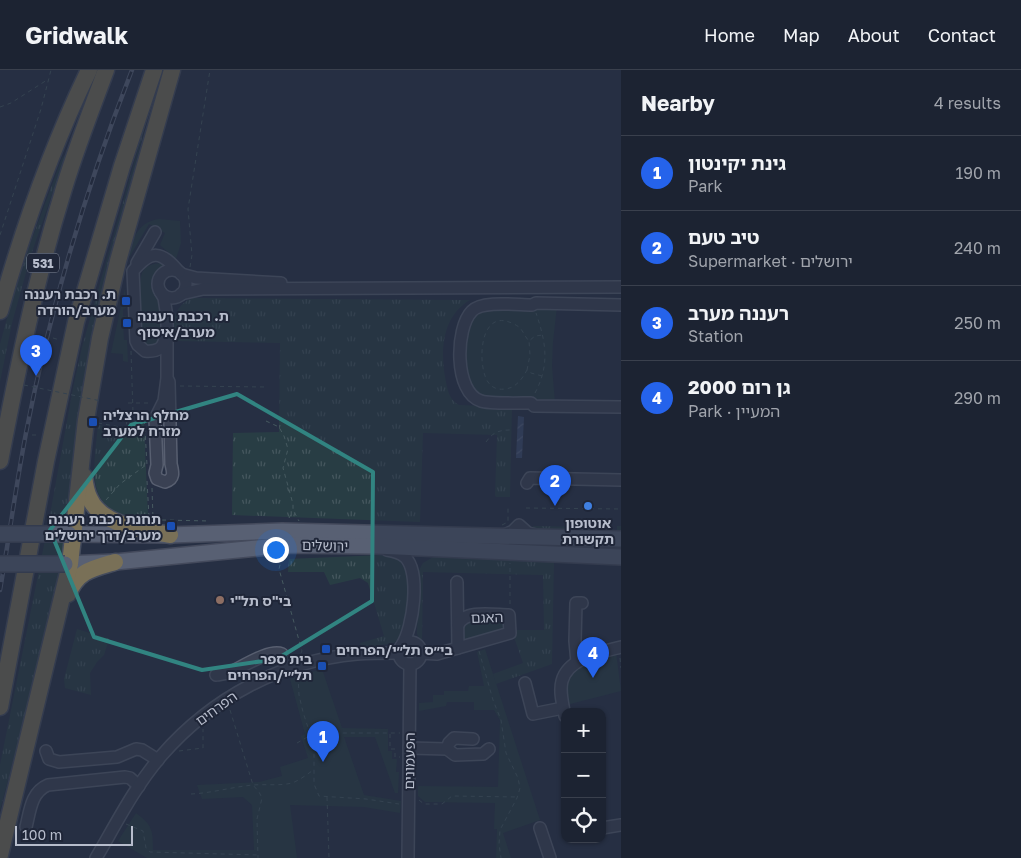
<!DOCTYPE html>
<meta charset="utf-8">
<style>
:root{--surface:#1c2332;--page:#292f3e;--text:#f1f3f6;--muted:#a0a4ac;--line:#3a404d;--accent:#2563eb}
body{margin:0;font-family:"Golos Text","Noto Sans Hebrew",sans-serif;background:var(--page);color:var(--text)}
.controls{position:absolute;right:15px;bottom:15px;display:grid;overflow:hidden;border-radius:10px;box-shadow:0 1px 4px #0004}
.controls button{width:45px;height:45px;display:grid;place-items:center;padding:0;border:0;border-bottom:1px solid var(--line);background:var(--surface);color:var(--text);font:25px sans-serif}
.scale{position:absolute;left:15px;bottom:12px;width:118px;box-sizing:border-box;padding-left:5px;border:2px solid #b7bdcc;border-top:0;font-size:14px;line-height:18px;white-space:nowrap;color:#b7bdcc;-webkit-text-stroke:4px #1f2638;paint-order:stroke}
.you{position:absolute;left:275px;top:479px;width:18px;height:18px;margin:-12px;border:4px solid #fff;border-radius:50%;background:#1a73e8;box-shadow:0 0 0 8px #1a73e833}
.badge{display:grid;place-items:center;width:32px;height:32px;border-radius:50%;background:var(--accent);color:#fff;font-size:16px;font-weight:700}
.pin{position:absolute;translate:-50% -41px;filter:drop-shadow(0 1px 2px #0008)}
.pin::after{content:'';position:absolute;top:26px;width:18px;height:15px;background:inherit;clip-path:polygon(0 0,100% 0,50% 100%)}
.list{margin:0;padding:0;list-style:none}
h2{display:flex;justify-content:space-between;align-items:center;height:65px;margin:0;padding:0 20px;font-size:21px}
h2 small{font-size:16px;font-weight:400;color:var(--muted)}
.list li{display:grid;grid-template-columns:32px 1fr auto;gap:15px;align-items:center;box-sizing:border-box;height:75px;padding:0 20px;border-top:1px solid var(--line)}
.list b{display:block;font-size:19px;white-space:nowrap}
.list p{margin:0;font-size:16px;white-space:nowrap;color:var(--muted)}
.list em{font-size:16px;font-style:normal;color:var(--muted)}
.icon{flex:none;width:28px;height:28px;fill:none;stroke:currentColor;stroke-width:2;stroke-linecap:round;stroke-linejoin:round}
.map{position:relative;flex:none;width:621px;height:788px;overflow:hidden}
header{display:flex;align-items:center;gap:30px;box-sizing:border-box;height:70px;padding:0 25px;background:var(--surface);border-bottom:1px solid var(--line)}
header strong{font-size:24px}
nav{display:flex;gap:28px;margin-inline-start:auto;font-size:18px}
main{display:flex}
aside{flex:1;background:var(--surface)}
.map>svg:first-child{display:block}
.grass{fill:url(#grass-tufts)}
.green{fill:#283d44}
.water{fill:url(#water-waves)}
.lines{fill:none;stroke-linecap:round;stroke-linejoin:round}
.minor-casing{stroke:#585f70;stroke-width:14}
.major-casing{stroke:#444a5c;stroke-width:18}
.highway-casing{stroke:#454c5d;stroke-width:19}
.path{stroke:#465a60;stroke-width:1;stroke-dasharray:4 4;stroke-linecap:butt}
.minor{stroke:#3a4153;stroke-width:11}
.major{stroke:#586073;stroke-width:15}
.highway{stroke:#797057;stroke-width:16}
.rail-casing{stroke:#5c657a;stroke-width:4.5}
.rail{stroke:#1f2638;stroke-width:2.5;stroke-dasharray:8;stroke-linecap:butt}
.major-bridge-casing{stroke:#444a5c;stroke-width:18;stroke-linecap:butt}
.path-bridge{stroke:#465a60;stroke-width:1;stroke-dasharray:4 4;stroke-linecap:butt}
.major-bridge{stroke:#586073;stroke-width:15}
.marked{fill:none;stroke:#318481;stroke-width:4;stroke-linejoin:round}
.transit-dot{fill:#1a4fb4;stroke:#1f2638;stroke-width:2}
.shop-dot{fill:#3f7fe0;stroke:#1f2638;stroke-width:2}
.education-dot{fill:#8d6e63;stroke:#1f2638;stroke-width:2}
.labels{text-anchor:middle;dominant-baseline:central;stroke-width:4;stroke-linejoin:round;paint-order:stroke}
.shield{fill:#1f2638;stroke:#8990a0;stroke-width:1}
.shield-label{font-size:12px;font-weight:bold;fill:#b7bdcc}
.poi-label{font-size:14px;font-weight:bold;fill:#b7bdcc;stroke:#1f2638;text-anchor:start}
.street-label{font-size:14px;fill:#b7bdcc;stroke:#1f2638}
</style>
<header>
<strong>Gridwalk</strong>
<nav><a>Home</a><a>Map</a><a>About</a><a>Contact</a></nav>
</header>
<main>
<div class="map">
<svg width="621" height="788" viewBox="0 0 621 788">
<defs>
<pattern id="grass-tufts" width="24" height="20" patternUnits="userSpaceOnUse" patternTransform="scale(1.25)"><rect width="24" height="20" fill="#283d44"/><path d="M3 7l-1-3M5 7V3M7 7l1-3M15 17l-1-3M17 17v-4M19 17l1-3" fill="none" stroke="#45575e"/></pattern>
<pattern id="water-waves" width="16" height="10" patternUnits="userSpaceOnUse" patternTransform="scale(1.25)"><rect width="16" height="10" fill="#3b4a6c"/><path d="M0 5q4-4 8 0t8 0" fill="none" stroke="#556280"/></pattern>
</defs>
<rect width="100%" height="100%" fill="#262f43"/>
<!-- grass -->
<g class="grass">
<path d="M151 33 89 278 61 510 0 740V695L49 450 73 318 82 277Z"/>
<path d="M66 84 31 185 12 253 0 312V274L6 252 26 185 62 88Z"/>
<path d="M193 228 470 230C441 247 440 283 446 312 448 322 450 330 459 335L512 337 510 427H496L495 425 497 365 423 363 420 452 232 445 233 363 279 362 280 273 176 271C166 257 177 232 193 228Z"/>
<path d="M130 344H133V354H144L148 447C83 448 93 402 98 355L128 360Z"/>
<path d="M533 456 591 457V461H617V456H621V467L533 462Z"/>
<path d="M381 485 392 487 400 491 409 508 407 559 401 569 394 573 362 578 360 573 384 566 368 513 360 508 330 515 324 502H288L289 489Z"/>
<path d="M435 486 554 492 552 594 496 614 493 604 523 593 514 567 513 560H544L543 505 423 502 422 573 417 564 419 500 423 493Z"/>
<path d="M77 559 109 569 104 585 97 592 90 603 91 625 65 618 64 609Z"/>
</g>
<!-- green -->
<g class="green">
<path d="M159 149 180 151 181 173 176 189 160 175 165 163 149 154 130 186 128 185C133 168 138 152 159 149Z"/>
<path d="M160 193 167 196C159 199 154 206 154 214 153 220 156 221 158 225 160 230 162 239 162 245 164 256 162 284 145 273L141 264C141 251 137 211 143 201 147 195 153 194 160 193Z"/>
<path d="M125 218 126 238 123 239V246H126V252L123 253 124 270H127L128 292 123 291V284L111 283Z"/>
<path d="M557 236 553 272 552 296 555 333 544 332 538 329 482 327 474 322 468 311 463 281 468 257 476 243 484 239H540Z"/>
<path d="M503 548 507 560 463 573 462 556 466 549Z"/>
<path d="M485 579 540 750 503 763 511 788H496L497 759H494L495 733 425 732 418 726V716L498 717 500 650 494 640H474V632H447L446 636 419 641V633L433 632V625H444V621H468L469 616H484L477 582Z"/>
<path d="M616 582 621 621 566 635 565 626 568 602 575 596Z"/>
<path d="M322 599 342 658 388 659V681H392V689H397L396 702H399L398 723H395L375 667H344L364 725 401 731 400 743 364 737 290 735 297 788H147L118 771 136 743C152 755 153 760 153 780H254L252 735 243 727 202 729 197 715 259 712 282 706 280 697 308 688 301 666 305 664 290 609Z"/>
</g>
<!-- water -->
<path class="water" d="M518 346 524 347 522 388H516Z"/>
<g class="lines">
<!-- minor casing -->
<g class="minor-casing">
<g id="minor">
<path d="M137 193 155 162"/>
<circle cx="172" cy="214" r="14"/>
<path d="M181 204 196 208 281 213"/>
<path d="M160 221 164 228 167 247V308L164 331 155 349 157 395 155 403 157 409 165 412C175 409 173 402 171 394L169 312 167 308"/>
<path d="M181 224 203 219 621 217"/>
<path d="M621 235 536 233 532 235C517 235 482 230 472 241 455 258 454 323 481 331 490 334 519 333 531 333L534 336 621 337"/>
<path d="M165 268C163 279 157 282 145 281L138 275 136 271 133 201C152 179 161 181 179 202"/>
<path d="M527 413 530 408 621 410"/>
<path d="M502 466 513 461 519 455 528 463 536 465"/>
<path d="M387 480C393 481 401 483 405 487 421 502 413 558 402 575"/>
<path d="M457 512 458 578"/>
<circle cx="410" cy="583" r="11"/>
<path d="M421 583 437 584 510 563 509 545C495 545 465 539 458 555"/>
<path d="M577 592 575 571 576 533H582"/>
<path d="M216 605C221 604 226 604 231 602 244 596 269 579 282 584L287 600"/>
<path d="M525 613 533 644 563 638"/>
<path d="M565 646C563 635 559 622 562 611 568 588 601 582 621 577"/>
<path d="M409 678 447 679 455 685 483 684 489 679"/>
<path d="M447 679 449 673 454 668 473 669"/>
<path d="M46 681 49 689 59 692 117 687 136 679 142 680 158 690"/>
<path d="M26 757C30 741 31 722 48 715L125 707 130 708 139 716"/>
<path d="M540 758 550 788"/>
<path d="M602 758 621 755"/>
<path d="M96 788C116 754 135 716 162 685 212 628 280 591 357 584 371 583 385 583 399 583"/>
<path d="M408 788 410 594"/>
</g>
</g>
<!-- major casing -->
<g class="major-casing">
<g id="major">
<path d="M69 464 170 465 282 461 621 469"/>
<path d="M65 494 115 492 288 475 376 476 621 487"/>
</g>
</g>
<!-- highway casing -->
<g class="highway-casing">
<g id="highway">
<path d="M0 241C23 158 52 77 89 0"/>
<path d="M0 391C17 302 35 212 62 125 74 83 91 41 106 0"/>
<path d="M84 406C85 414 86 422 90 429 102 456 145 460 170 465"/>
<path d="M68 524C78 501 91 499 115 492"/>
<path d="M0 637 46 391 76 252 122 96 154 0"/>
<path d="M0 785 70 494 86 350 100 268 118 191 172 0"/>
</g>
</g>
<!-- path -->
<g class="path">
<path d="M0 37 11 33 47 10"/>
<path d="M0 165 41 39 51 0"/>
<path d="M190 197 192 185 188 139 210 0"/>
<path d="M53 268 60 270"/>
<path d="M131 281 133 343"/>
<path d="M527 300 530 285 529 271"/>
<path d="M542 306 531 303 527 300C522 309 516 318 505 319 498 320 492 318 488 312 478 298 478 245 506 251 510 252 517 255 520 258 523 261 525 267 529 271L535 266 543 265"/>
<path d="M180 316 266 317"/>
<path d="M535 323C550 295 546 272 536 243"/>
<path d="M128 333H152"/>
<path d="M144 342 147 395"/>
<path d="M266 351 279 357 284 366 288 379 283 398 293 434V440L299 451"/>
<path d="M98 353 126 358 128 342H148"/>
<path d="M32 365H39"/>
<path d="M486 372C493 362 499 360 511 360"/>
<path d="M147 411 149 447"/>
<path d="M152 418 153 449"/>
<path d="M106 430 120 414 146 395"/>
<path d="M526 438 621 439"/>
<path d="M289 448 293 441"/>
<path d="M162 450 210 451"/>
<path d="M502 455 508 452V438"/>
<path d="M282 487 279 499 302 581 300 585"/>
<path d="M510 534V493"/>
<path d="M479 581 493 630 501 650 506 683 518 708 520 718 517 728 500 760 499 774 501 788"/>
<path d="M620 588 621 598"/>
<path d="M298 606 299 625 303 642 314 676V714L319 726 366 729 399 734"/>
<path d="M230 640 253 715 259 722 262 728 257 749 258 788"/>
<path d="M390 664V679H395V687H400"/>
<path d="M297 673 311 665 335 663H400"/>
<path d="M179 681 203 678V659"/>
<path d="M191 724C212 723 232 717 253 715 266 714 280 716 292 713 300 710 306 705 312 701"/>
<path d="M327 727 329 788"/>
<path d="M419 730 424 734H442L452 726 518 727"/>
<path d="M126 754 143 761 146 778 150 782 258 785"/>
</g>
<!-- minor -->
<use href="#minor" class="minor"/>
<!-- major -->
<use href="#major" class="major"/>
<!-- highway -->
<use href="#highway" class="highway"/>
<!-- rail casing -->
<g class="rail-casing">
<path id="rail" d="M0 520C9 468 16 415 26 363 50 239 86 118 132 0"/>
</g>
<!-- rail -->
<use href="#rail" class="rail"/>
<!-- major-bridge casing -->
<g class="major-bridge-casing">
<g id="major-bridge">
<path d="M0 464H69"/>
<path d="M0 494H65"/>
</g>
</g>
<!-- path-bridge -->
<path class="path-bridge" d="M24 315 101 331"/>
<!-- major-bridge -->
<use href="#major-bridge" class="major-bridge"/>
</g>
<!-- marked area -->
<path d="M0 0H621V788H0ZM237 324 373 402 372 531 277 589 202 600 94 567 50 460 131 355Z" fill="#262f43" fill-opacity=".55" fill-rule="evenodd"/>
<path class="marked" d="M237 324 373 402 372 531 277 589 202 600 94 567 50 460 131 355Z"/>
<!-- markers -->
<g class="transit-dot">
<rect x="121" y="226" width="10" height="10" rx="2.5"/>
<rect x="122" y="248" width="10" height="10" rx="2.5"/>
<rect x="88" y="347" width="10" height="10" rx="2.5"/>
<rect x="166" y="451" width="10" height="10" rx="2.5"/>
<rect x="321" y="574" width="10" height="10" rx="2.5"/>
<rect x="317" y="591" width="10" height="10" rx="2.5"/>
</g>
<circle class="shop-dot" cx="588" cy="436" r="5"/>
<circle class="education-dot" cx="220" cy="530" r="5"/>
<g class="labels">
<!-- shield labels -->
<rect class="shield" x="27" y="183.5" width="32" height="19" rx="4"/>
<g class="shield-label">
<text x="43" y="193">531</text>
</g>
<!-- poi labels -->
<g class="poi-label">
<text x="116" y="223" text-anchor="end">ת. רכבת רעננה<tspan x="116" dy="16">מערב/הורדה</tspan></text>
<text x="137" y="245">ת. רכבת רעננה<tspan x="137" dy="16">מערב/איסוף</tspan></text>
<text x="103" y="344">מחלף הרצליה<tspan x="103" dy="16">מזרח למערב</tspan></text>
<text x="161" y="448" text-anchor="end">תחנת רכבת רעננה<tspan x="161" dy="16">מערב/דרך ירושלים</tspan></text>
<text x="588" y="452" text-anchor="middle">אוטופון<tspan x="588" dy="16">תקשורת</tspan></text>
<text x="230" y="530">בי"ס תל"י</text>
<text x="336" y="579">בי״ס תל״י/הפרחים</text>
<text x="312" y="588" text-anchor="end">בית ספר<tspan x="312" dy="16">תל״י/הפרחים</tspan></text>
</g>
<!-- street labels -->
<g class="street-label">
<text transform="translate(325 475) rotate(1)">ירושלים</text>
<text transform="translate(487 547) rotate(-2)">האגם</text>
<text transform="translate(216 638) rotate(-36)">הפרחים</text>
<text transform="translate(409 691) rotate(-89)">הפעמונים</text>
</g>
</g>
</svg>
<div class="controls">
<button>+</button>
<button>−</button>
<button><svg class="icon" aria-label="locate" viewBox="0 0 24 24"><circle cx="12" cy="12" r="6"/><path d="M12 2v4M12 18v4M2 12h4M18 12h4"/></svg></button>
</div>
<div class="scale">100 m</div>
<div class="you"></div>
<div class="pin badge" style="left:323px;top:692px">1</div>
<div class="pin badge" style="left:555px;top:436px">2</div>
<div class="pin badge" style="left:36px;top:306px">3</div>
<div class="pin badge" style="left:593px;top:608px">4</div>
</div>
<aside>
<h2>Nearby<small>4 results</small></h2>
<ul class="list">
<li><span class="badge">1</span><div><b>גינת יקינטון</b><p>Park</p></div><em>190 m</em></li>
<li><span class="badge">2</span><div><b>טיב טעם</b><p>Supermarket · ירושלים</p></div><em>240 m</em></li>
<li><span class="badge">3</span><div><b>רעננה מערב</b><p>Station</p></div><em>250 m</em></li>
<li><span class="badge">4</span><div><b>גן רום 2000</b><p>Park · המעיין</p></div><em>290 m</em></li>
</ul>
</aside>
</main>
